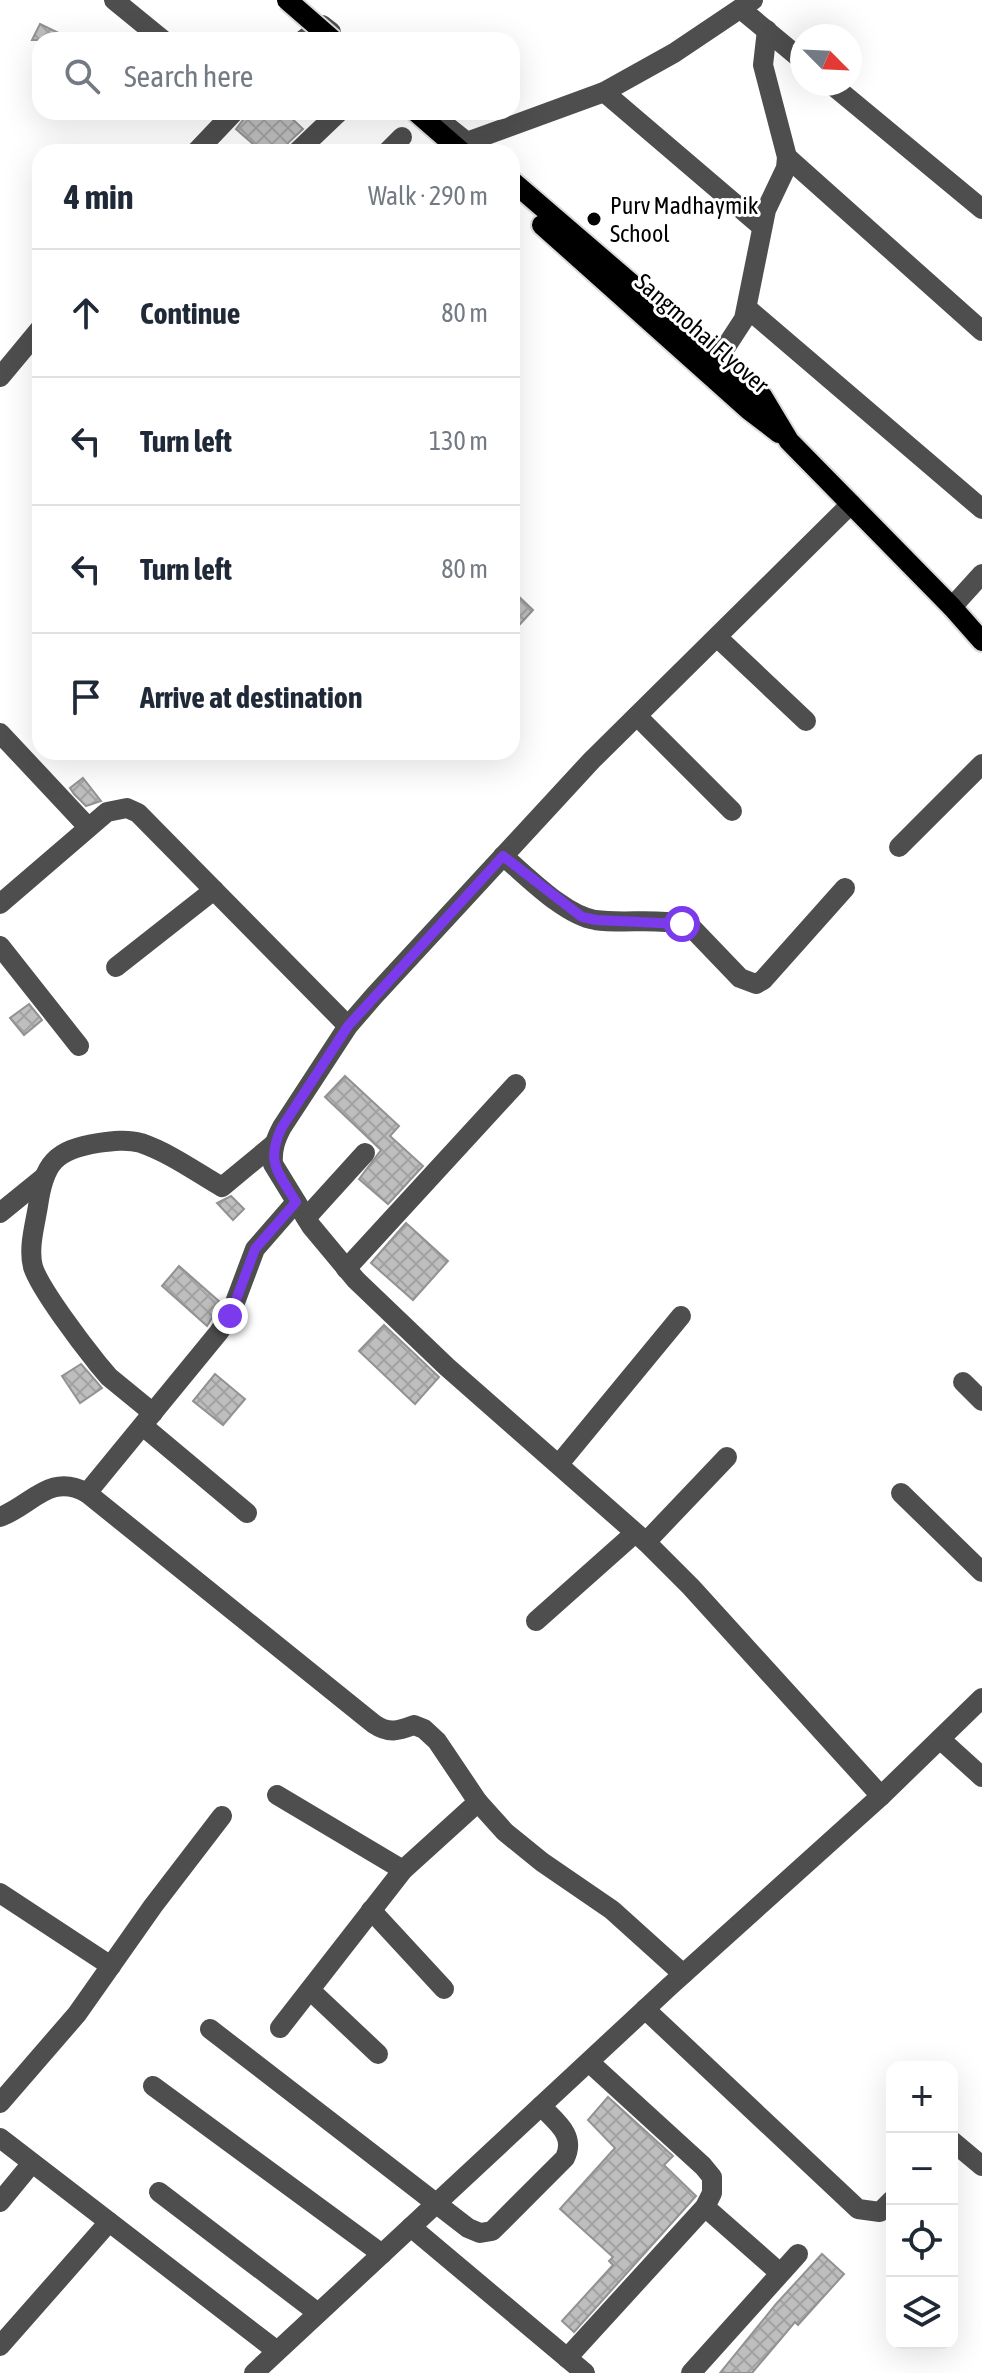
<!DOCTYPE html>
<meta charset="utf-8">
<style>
:root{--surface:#fff;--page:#f2f2f3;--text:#1f2937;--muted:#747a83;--line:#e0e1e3}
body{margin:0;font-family:"Asap Condensed",sans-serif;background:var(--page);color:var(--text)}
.controls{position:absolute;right:24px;bottom:24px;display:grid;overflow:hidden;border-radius:16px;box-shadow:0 8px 32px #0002}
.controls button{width:72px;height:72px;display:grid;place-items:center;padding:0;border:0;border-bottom:2px solid var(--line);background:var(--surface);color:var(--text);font:40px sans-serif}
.compass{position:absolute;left:790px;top:24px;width:72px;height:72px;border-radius:50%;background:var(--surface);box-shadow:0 8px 32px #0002;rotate:114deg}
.stop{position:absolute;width:24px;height:24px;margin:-18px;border:6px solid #7c3aed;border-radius:50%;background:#fff}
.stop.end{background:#7c3aed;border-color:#fff;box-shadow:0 2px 8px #0008}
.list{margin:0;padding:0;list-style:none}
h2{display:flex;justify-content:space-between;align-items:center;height:104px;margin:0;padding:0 32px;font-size:34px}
h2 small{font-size:26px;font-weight:400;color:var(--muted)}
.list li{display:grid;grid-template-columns:52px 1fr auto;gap:24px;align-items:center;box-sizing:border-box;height:128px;padding:0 32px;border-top:2px solid var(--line)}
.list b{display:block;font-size:30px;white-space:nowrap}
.list em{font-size:26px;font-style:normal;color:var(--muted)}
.icon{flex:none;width:44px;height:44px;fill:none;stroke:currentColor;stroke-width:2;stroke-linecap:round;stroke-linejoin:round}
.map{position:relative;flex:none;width:982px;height:2373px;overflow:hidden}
.search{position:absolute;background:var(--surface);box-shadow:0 8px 32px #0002;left:32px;top:32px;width:488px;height:88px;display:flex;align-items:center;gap:20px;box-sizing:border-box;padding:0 28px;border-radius:24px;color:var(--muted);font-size:30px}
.panel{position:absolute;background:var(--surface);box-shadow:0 8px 32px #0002;left:32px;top:144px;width:488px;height:616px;border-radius:24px}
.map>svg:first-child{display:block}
.building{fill:url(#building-cross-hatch);stroke:#929292;stroke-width:2}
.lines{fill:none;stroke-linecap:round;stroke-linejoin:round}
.major-casing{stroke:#dbdbdb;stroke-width:24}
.minor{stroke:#4e4e4e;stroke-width:20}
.major{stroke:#000;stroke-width:20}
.major-bridge-casing{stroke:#dbdbdb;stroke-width:24;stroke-linecap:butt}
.major-bridge{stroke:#000;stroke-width:20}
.route{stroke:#7c3aed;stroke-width:10}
.poi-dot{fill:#000;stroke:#fff;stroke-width:3}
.labels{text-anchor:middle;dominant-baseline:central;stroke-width:6;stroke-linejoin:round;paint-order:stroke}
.poi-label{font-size:24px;fill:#000;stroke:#fff;text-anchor:start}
.street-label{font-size:24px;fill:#000;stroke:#fff}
</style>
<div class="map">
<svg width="982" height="2373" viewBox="0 0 982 2373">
<defs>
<pattern id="building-cross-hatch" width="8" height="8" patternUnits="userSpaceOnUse" patternTransform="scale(2)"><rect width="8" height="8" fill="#bebebe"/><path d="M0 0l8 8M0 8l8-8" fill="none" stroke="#a2a2a2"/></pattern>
</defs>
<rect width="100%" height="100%" fill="#fff"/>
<!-- building -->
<g class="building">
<path d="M40 24 73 40H32Z"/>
<path d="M249 112H285L303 129 288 143 283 152H262L236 129Z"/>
<path d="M512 590 533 610 512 633Z"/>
<path d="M83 778 101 801 86 806 74 794 70 788Z"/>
<path d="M29 1004 42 1020 24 1035 10 1018Z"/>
<path d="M345 1076 399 1126 390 1136 423 1166 388 1204 359 1179 381 1150 325 1097Z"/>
<path d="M231 1196 244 1209 233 1220 217 1203Z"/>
<path d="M406 1223 448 1261 413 1300 371 1263Z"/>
<path d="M179 1266 221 1303 207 1326 162 1286Z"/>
<path d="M384 1325 439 1377 415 1404 359 1351Z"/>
<path d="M81 1364 102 1388 80 1403 62 1376Z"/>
<path d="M215 1374 245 1399 223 1425 193 1401Z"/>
<path d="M608 2097 673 2156 664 2165 696 2196 574 2332 562 2321 613 2265 609 2261 613 2257 560 2209 615 2148 588 2120Z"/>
<path d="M822 2254 844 2274 798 2325 795 2322 752 2373H720L776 2304Z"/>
</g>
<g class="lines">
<!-- major casing -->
<g class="major-casing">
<g id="major">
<path d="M416 112 462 152"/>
<path d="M512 181 762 396 789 441 952 607 982 641"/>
<path d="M542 225 749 410 779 433"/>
</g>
</g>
<!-- minor -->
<g class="minor">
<path d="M114 0 163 40"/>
<path d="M742 10 802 60"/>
<path d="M303 40 322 25 331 32"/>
<path d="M831 84 982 209"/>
<path d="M604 92 762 227"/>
<path d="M433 115 467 142 604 92 674 53 753 0"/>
<path d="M196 152 234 112"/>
<path d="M297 152 339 112"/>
<path d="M387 152 402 137"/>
<path d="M787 157 982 331"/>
<path d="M747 308 982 509"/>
<path d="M718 359 744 319 766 210 786 168 787 157 763 65 767 30"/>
<path d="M0 377 40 329"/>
<path d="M851 504 592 760 374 996 348 1026 282 1127C275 1140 272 1150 273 1164L311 1226 356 1280 447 1367 646 1542 691 1587 881 1796"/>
<path d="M952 607 982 574"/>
<path d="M717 637 806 721"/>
<path d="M637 716 732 811"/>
<path d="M0 733 88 827"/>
<path d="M899 847 982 764"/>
<path d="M503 856C527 876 564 915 595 920 624 924 654 918 682 924L692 928 740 978 756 984 763 980 845 888"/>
<path d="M0 904 107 812 127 808 138 813 348 1026"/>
<path d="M0 946 79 1046"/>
<path d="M116 967 214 890"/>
<path d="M0 1213 43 1178"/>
<path d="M306 1218 365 1153"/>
<path d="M346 1269 516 1084"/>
<path d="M963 1382 982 1401"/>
<path d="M153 1413 109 1377 98 1364C82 1344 40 1289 33 1267 28 1248 35 1225 38 1206 44 1163 55 1150 98 1143 112 1141 127 1139 141 1143 170 1153 196 1172 222 1187L274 1144"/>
<path d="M143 1426 247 1513"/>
<path d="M559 1464 681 1316"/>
<path d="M87 1493 219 1332 231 1313 255 1249 296 1202"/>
<path d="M901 1493 982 1572"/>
<path d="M0 1517C32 1505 50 1472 87 1493L374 1724C389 1734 398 1731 414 1725L424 1729 437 1741 478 1802 505 1832 542 1862 612 1910 683 1974"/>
<path d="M646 1542 727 1457"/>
<path d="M536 1621 635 1533"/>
<path d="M940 1739 982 1777"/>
<path d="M277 1795 403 1870"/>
<path d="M0 1893 111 1966"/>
<path d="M371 1910 444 1989"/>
<path d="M310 1990 378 2054"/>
<path d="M645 2009 858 2209 880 2212 892 2200"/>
<path d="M280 2028 403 1870 478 1802"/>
<path d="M210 2029 468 2228 480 2233 492 2231 565 2158C576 2135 556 2122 541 2106"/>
<path d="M153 2086 382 2254"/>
<path d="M0 2103 77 2014 153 1906 222 1816"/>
<path d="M0 2138 277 2351"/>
<path d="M952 2141 982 2166"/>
<path d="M159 2192 318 2313"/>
<path d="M0 2202 32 2163"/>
<path d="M705 2207 780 2273"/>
<path d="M411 2227 585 2373"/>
<path d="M0 2346 109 2222"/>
<path d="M567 2358 705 2207 712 2193V2177L703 2166 589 2062"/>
<path d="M254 2373 670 1986 881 1796 982 1698"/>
<path d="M691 2373 798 2254"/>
</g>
<!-- major -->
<use href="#major" class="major"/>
<!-- major-bridge casing -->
<g class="major-bridge-casing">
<path id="major-bridge" d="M287 0 333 40"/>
</g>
<!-- major-bridge -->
<use href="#major-bridge" class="major-bridge"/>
</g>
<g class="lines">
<!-- route -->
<path class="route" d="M230 1316 255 1249 296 1202C278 1172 265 1162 282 1127L348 1026 503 856 582 917 596 920 682 924"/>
</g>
<!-- markers -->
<circle class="poi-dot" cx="594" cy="219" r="8"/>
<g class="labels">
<!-- poi labels -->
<g class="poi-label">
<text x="610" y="205">Purv Madhaymik<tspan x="610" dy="28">School</tspan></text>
</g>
<!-- street labels -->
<g class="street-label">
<text transform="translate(702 333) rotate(41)">Sangmohai Flyover</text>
</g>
</g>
</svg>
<div class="controls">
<button>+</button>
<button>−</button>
<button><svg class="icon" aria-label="locate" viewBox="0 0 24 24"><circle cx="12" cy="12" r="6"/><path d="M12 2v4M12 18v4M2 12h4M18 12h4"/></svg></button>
<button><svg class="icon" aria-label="layers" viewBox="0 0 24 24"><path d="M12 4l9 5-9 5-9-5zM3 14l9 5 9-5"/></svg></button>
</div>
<svg class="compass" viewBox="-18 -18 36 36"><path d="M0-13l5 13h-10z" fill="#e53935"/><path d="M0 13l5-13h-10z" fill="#747a83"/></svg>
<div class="stop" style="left:682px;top:924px"></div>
<div class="stop end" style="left:230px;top:1316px"></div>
<div class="search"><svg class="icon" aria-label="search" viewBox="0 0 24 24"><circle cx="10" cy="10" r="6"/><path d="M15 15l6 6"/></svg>Search here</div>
<section class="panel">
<h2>4 min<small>Walk · 290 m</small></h2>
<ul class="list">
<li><svg class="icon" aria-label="ahead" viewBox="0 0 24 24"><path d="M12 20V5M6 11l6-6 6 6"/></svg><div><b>Continue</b></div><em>80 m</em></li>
<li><svg class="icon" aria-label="left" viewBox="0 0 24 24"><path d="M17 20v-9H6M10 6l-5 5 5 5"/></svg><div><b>Turn left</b></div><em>130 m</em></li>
<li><svg class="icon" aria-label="left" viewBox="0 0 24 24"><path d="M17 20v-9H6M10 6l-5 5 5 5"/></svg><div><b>Turn left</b></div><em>80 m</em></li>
<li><svg class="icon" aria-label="arrive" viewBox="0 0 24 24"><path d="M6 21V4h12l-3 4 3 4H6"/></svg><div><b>Arrive at destination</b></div></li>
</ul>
</section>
</div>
